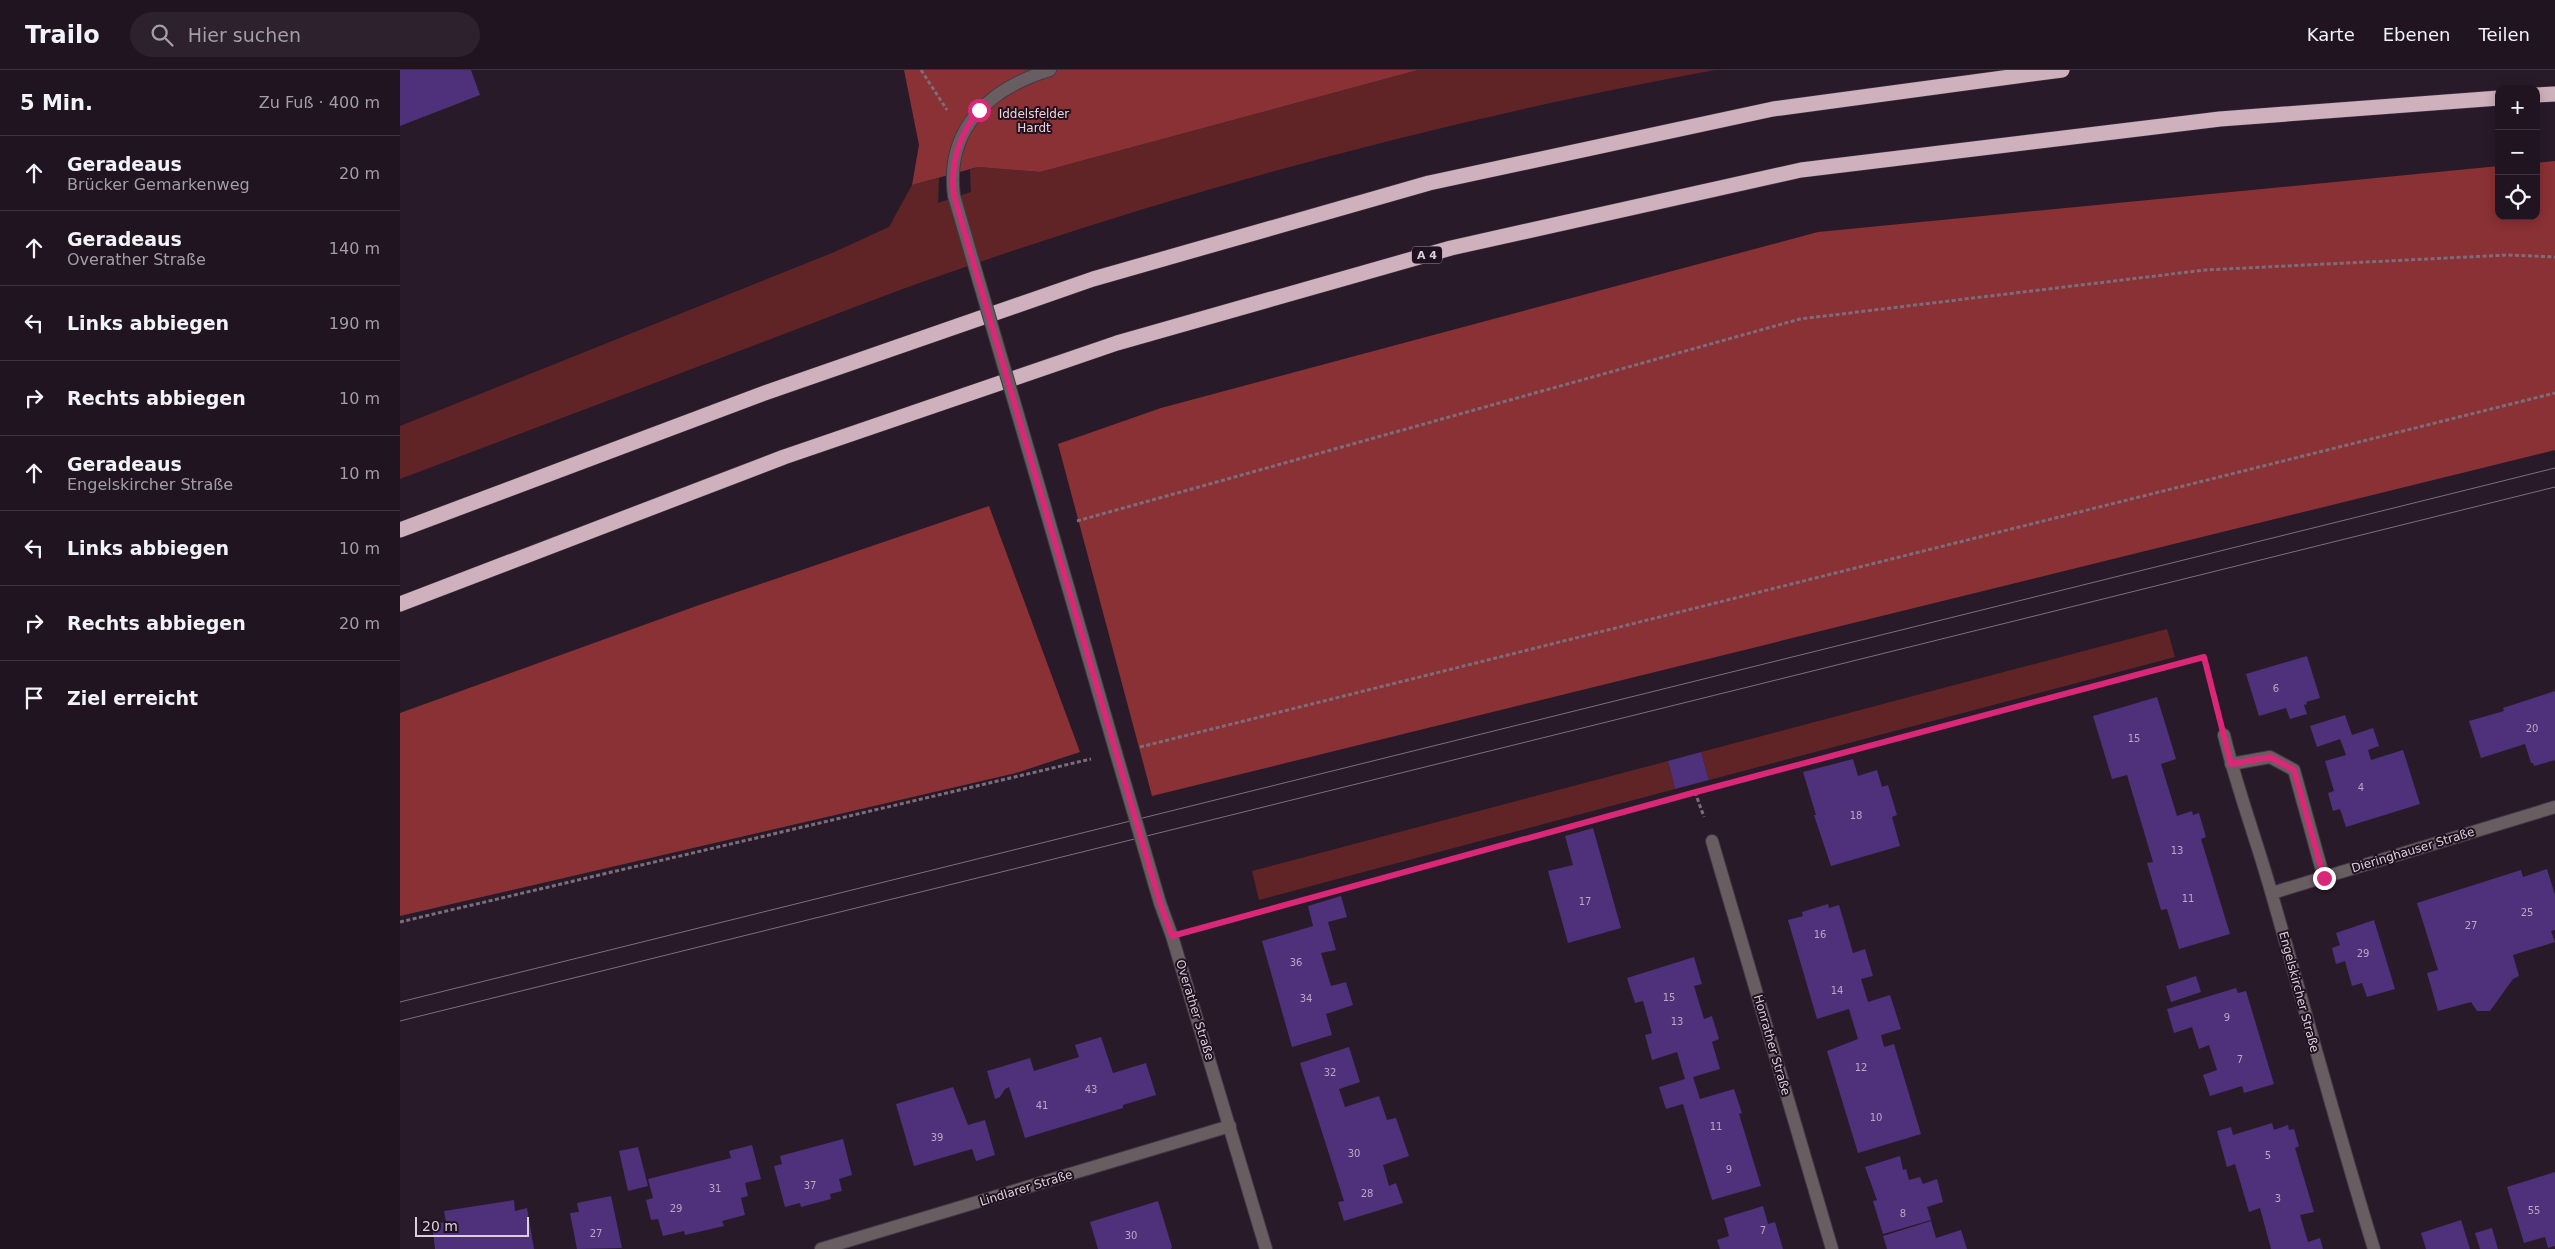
<!DOCTYPE html>
<html lang="de">
<meta charset="utf-8">
<style>
:root{--surface:#1f141f;--page:#2c212c;--text:#f1f3f6;--muted:#a19ea4;--line:#3c333d}
body{margin:0;font-family:"DejaVu Sans",sans-serif;background:var(--page);color:var(--text)}
.controls{position:absolute;right:15px;top:15px;display:grid;overflow:hidden;border-radius:10px;box-shadow:0 2px 12px #0003}
.controls button{width:45px;height:45px;display:grid;place-items:center;padding:0;border:0;border-bottom:1px solid var(--line);background:var(--surface);color:var(--text);font:25px sans-serif}
.scale{position:absolute;left:15px;bottom:12px;width:114px;box-sizing:border-box;padding-left:5px;border:2px solid #dbd0da;border-top:0;font-size:14px;line-height:18px;white-space:nowrap;color:#dbd0da;-webkit-text-stroke:4px #201120;paint-order:stroke}
.stop{position:absolute;width:15px;height:15px;margin:-11px;border:4px solid #db2777;border-radius:50%;background:#fff}
.stop.end{background:#db2777;border-color:#fff;box-shadow:0 1px 5px #0008}
.list{margin:0;padding:0;list-style:none}
h2{display:flex;justify-content:space-between;align-items:center;height:65px;margin:0;padding:0 20px;font-size:21px}
h2 small{font-size:16px;font-weight:400;color:var(--muted)}
.list li{display:grid;grid-template-columns:32px 1fr auto;gap:15px;align-items:center;box-sizing:border-box;height:75px;padding:0 20px;border-top:1px solid var(--line)}
.list b{display:block;font-size:19px;white-space:nowrap}
.list p{margin:0;font-size:16px;white-space:nowrap;color:var(--muted)}
.list em{font-size:16px;font-style:normal;color:var(--muted)}
.icon{flex:none;width:28px;height:28px;fill:none;stroke:currentColor;stroke-width:2;stroke-linecap:round;stroke-linejoin:round}
.map{position:relative;flex:none;width:2155px;height:1179px;overflow:hidden}
header{display:flex;align-items:center;gap:30px;box-sizing:border-box;height:70px;padding:0 25px;background:var(--surface);border-bottom:1px solid var(--line)}
header strong{font-size:24px}
nav{display:flex;gap:28px;margin-inline-start:auto;font-size:18px}
.search{width:350px;height:45px;background:var(--page);display:flex;align-items:center;gap:12px;box-sizing:border-box;padding:0 18px;border-radius:28px;color:var(--muted);font-size:19px}
main{display:flex}
aside{flex:1;background:var(--surface)}
.map>svg:first-child{display:block}
.green{fill:#602426}
.forest{fill:#8a3135}
.building{fill:#4f307a}
.lines{fill:none;stroke-linecap:round;stroke-linejoin:round}
.minor-casing{stroke:#453745;stroke-width:14}
.highway-casing{stroke:#453745;stroke-width:16}
.path{stroke:#7b6e7a;stroke-width:3;stroke-dasharray:4 2.5;stroke-linecap:butt}
.minor{stroke:#685d61;stroke-width:12}
.highway{stroke:#ceb1bc;stroke-width:15}
.tram{stroke:#7c6f7b;stroke-width:1}
.minor-bridge-casing{stroke:#453745;stroke-width:14;stroke-linecap:butt}
.minor-bridge{stroke:#685d61;stroke-width:12}
.route{stroke:#db2777;stroke-width:6}
.labels{text-anchor:middle;dominant-baseline:central;stroke-width:4;stroke-linejoin:round;paint-order:stroke}
.number-label{font-size:10px;fill:#b8a8c2}
.shield{fill:#201120;stroke:#a397a2;stroke-width:1}
.shield-label{font-size:11px;font-weight:bold;fill:#dbd0da}
.park-label{font-size:12px;fill:#efd4d3;stroke:#201120}
.street-label{font-size:12px;fill:#dbd0da;stroke:#201120}
</style>
<header>
<strong>Trailo</strong>
<div class="search"><svg class="icon" aria-label="search" viewBox="0 0 24 24"><circle cx="10" cy="10" r="6"/><path d="M15 15l6 6"/></svg>Hier suchen</div>
<nav><a>Karte</a><a>Ebenen</a><a>Teilen</a></nav>
</header>
<main>
<aside>
<h2>5 Min.<small>Zu Fuß · 400 m</small></h2>
<ul class="list">
<li><svg class="icon" aria-label="ahead" viewBox="0 0 24 24"><path d="M12 20V5M6 11l6-6 6 6"/></svg><div><b>Geradeaus</b><p>Brücker Gemarkenweg</p></div><em>20 m</em></li>
<li><svg class="icon" aria-label="ahead" viewBox="0 0 24 24"><path d="M12 20V5M6 11l6-6 6 6"/></svg><div><b>Geradeaus</b><p>Overather Straße</p></div><em>140 m</em></li>
<li><svg class="icon" aria-label="left" viewBox="0 0 24 24"><path d="M17 20v-9H6M10 6l-5 5 5 5"/></svg><div><b>Links abbiegen</b></div><em>190 m</em></li>
<li><svg class="icon" aria-label="right" viewBox="0 0 24 24"><path d="M7 20v-9h11M14 6l5 5-5 5"/></svg><div><b>Rechts abbiegen</b></div><em>10 m</em></li>
<li><svg class="icon" aria-label="ahead" viewBox="0 0 24 24"><path d="M12 20V5M6 11l6-6 6 6"/></svg><div><b>Geradeaus</b><p>Engelskircher Straße</p></div><em>10 m</em></li>
<li><svg class="icon" aria-label="left" viewBox="0 0 24 24"><path d="M17 20v-9H6M10 6l-5 5 5 5"/></svg><div><b>Links abbiegen</b></div><em>10 m</em></li>
<li><svg class="icon" aria-label="right" viewBox="0 0 24 24"><path d="M7 20v-9h11M14 6l5 5-5 5"/></svg><div><b>Rechts abbiegen</b></div><em>20 m</em></li>
<li><svg class="icon" aria-label="arrive" viewBox="0 0 24 24"><path d="M6 21V4h12l-3 4 3 4H6"/></svg><div><b>Ziel erreicht</b></div></li>
</ul>
</aside>
<div class="map">
<svg width="2155" height="1179" viewBox="0 0 2155 1179">
<rect width="100%" height="100%" fill="#291a29"/>
<!-- green -->
<g class="green">
<path d="M1018 0H1315C1054 48 796 116 545 204 484 225 424 249 363 272 242 318 121 363 0 409V356L432 183 489 157 512 115 539 108 538 133 571 122 570 100 578 97 640 102Z"/>
<path d="M1767 559 1775 587 1309 710 1301 682Z"/>
<path d="M1268 691 1275 719 859 830 852 801Z"/>
</g>
<!-- forest -->
<g class="forest">
<path d="M504 0H1018L640 102 578 97 512 115 519 75Z"/>
<path d="M2155 91V380L752 726 658 374 761 338 1418 162 2099 96V146H2136V93Z"/>
<path d="M589 436 680 682 616 703 0 846V643L302 534Z"/>
</g>
<!-- building -->
<g class="building">
<path d="M0 0H71L80 25 0 56Z"/>
<path d="M1907 586 1920 628 1906 632 1907 634 1904 635 1907 644 1890 649 1886 638 1859 646 1846 604Z"/>
<path d="M2155 621V690L2134 696 2133 693H2131L2125 674 2081 688 2069 651 2104 641 2103 638Z"/>
<path d="M1757 627 1776 689 1761 694 1777 746 1792 741 1793 745 1799 743 1806 767 1801 769 1830 864 1779 879 1767 839 1761 840 1747 793 1753 792 1727 705 1712 709 1693 646Z"/>
<path d="M1945 645 1952 665 1973 658 1979 676 1968 680 1971 690 2003 680 2020 734 1946 757 1940 739 1933 741 1928 723 1934 721 1925 691 1946 685 1940 669 1917 677 1910 656Z"/>
<path d="M1301 682 1309 710 1275 719 1268 691Z"/>
<path d="M1453 689 1458 706 1477 700 1482 717 1488 715 1497 745 1492 747 1500 776 1431 796 1414 745H1416L1403 702Z"/>
<path d="M1193 758 1221 858 1168 873 1148 801 1173 795 1165 766Z"/>
<path d="M2147 799 2155 825V860L2151 861 2155 872 2113 885 2119 906 2113 909 2090 941H2077L2071 932 2038 941 2027 903 2038 900 2017 833 2121 800 2123 807Z"/>
<path d="M941 826 947 847 928 852 936 880 921 883 931 916 946 912 953 935 926 944 932 965 892 977 862 871 913 856 908 836Z"/>
<path d="M1428 834 1429 838 1439 835 1453 883 1465 879 1473 906 1461 909 1468 932 1490 925 1501 959 1481 965 1484 977 1494 974 1521 1064 1458 1083 1427 981 1458 969 1449 939 1417 949 1388 850 1403 846 1402 842Z"/>
<path d="M1974 850 1995 919 1967 927 1962 913 1952 916 1945 891 1936 894 1932 878 1940 875 1936 863Z"/>
<path d="M1294 887 1302 914 1294 916 1304 949 1312 946 1319 969 1312 972 1320 999 1293 1007 1300 1029 1334 1019 1342 1043 1339 1044 1361 1116 1312 1130 1283 1034 1266 1039 1259 1017 1285 1009 1277 982 1252 990 1245 965 1252 963 1243 931 1235 933 1227 908Z"/>
<path d="M1796 906 1801 922 1771 932 1766 916Z"/>
<path d="M1836 918 1838 923 1846 921 1874 1014 1844 1023 1842 1016 1810 1026 1803 1005 1817 1000 1809 975 1799 979 1792 957 1774 963 1767 939Z"/>
<path d="M701 967 713 1003 746 993 756 1025 723 1035V1038L625 1068 609 1017 605 1019 600 1027 595 1029 587 1001 630 988 634 1001 679 987 675 975Z"/>
<path d="M949 977 960 1012 939 1019 945 1037 979 1026 987 1050 996 1048 1009 1086 983 1095 989 1116 996 1113 1003 1133 944 1151 938 1132 944 1131 900 993Z"/>
<path d="M553 1017 568 1055 585 1050 595 1085 576 1091 572 1079 514 1096 496 1034Z"/>
<path d="M1872 1053 1874 1060 1888 1055 1889 1060 1894 1059 1899 1076 1895 1078 1914 1142 1900 1145 1908 1172 1920 1168 1923 1179H1871L1860 1138 1849 1142 1835 1094 1827 1097 1817 1061 1831 1057 1833 1065Z"/>
<path d="M443 1069 452 1105 439 1109 442 1121 430 1124 431 1129 401 1137 400 1133 385 1137 374 1096 382 1094 380 1086Z"/>
<path d="M352 1075 361 1109 345 1113 348 1126 341 1128 345 1145 322 1151 324 1156 285 1165 284 1161 263 1166 258 1149 251 1150 246 1130 253 1128 248 1109 331 1088 329 1081Z"/>
<path d="M238 1077 248 1116 228 1121 219 1081Z"/>
<path d="M1500 1086 1503 1100 1506 1099 1509 1110 1520 1107 1523 1114 1537 1109 1543 1132 1527 1137 1531 1150 1483 1164 1473 1131 1477 1130 1465 1097Z"/>
<path d="M2155 1102V1176L2148 1178 2145 1167 2124 1173 2107 1117Z"/>
<path d="M211 1126 222 1178 177 1179 170 1143 179 1142 177 1133Z"/>
<path d="M114 1130 115 1141 127 1138 134 1179H35L32 1154 46 1152 44 1141Z"/>
<path d="M758 1131 772 1177 771 1179H698L690 1152Z"/>
<path d="M1363 1136 1368 1154 1375 1152 1383 1179H1320L1317 1170 1329 1166 1324 1148Z"/>
<path d="M2061 1150 2070 1179H2026L2021 1163Z"/>
<path d="M1531 1151 1536 1168 1561 1160 1567 1179H1487L1483 1166Z"/>
<path d="M2092 1158 2098 1179H2080L2075 1163Z"/>
</g>
<g class="lines">
<!-- minor casing -->
<g class="minor-casing">
<g id="minor">
<path d="M554 126C545 58 590 18 650 0"/>
<path d="M644 434 716 683"/>
<path d="M1824 665C1837 719 1857 771 1872 825 1906 943 1938 1062 1974 1179"/>
<path d="M1831 694 1870 687 1894 700 1924 808"/>
<path d="M1312 771 1432 1179"/>
<path d="M1872 823 2155 737"/>
<path d="M760 833 772 866 866 1179"/>
<path d="M421 1179 830 1056"/>
</g>
</g>
<!-- highway casing -->
<g class="highway-casing">
<g id="highway">
<path d="M2136 25 2155 24"/>
<path d="M0 460 362 324 693 209 1029 113 1373 39 1662 0"/>
<path d="M0 534 384 387 717 273 1051 178 1401 100 1820 49 2099 28"/>
</g>
</g>
<!-- path -->
<g class="path">
<path d="M521 0 547 40"/>
<path d="M677 451 1400 249 1805 200 2108 185 2155 187"/>
<path d="M740 677 2155 323"/>
<path d="M1295 722 1304 747"/>
<path d="M0 852 691 689"/>
<path d="M797 859 1295 722 1803 587 1818 641"/>
</g>
<!-- minor -->
<use href="#minor" class="minor"/>
<!-- highway -->
<use href="#highway" class="highway"/>
<!-- tram -->
<g class="tram">
<path d="M0 932 2155 398"/>
<path d="M0 951 2155 417"/>
</g>
<!-- minor-bridge casing -->
<g class="minor-bridge-casing">
<g id="minor-bridge">
<path d="M554 126 644 434"/>
<path d="M716 683 760 833"/>
</g>
</g>
<!-- minor-bridge -->
<use href="#minor-bridge" class="minor-bridge"/>
</g>
<g class="lines">
<!-- route -->
<path class="route" d="M579 40C559 65 550 94 554 126L760 833 772 866 1296 722 1804 587 1831 694 1870 687 1894 700 1924 808"/>
</g>
<g class="labels">
<!-- number labels -->
<g class="number-label">
<text x="1876" y="618">6</text>
<text x="2132" y="658">20</text>
<text x="1734" y="668">15</text>
<text x="1961" y="717">4</text>
<text x="1456" y="745">18</text>
<text x="1777" y="780">13</text>
<text x="1788" y="828">11</text>
<text x="1185" y="831">17</text>
<text x="2127" y="842">25</text>
<text x="2071" y="855">27</text>
<text x="1420" y="864">16</text>
<text x="1963" y="883">29</text>
<text x="896" y="892">36</text>
<text x="1437" y="920">14</text>
<text x="1269" y="927">15</text>
<text x="906" y="928">34</text>
<text x="1827" y="947">9</text>
<text x="1277" y="951">13</text>
<text x="1840" y="989">7</text>
<text x="1461" y="997">12</text>
<text x="930" y="1002">32</text>
<text x="691" y="1019">43</text>
<text x="642" y="1035">41</text>
<text x="1476" y="1047">10</text>
<text x="1316" y="1056">11</text>
<text x="537" y="1067">39</text>
<text x="954" y="1083">30</text>
<text x="1868" y="1085">5</text>
<text x="1329" y="1099">9</text>
<text x="410" y="1115">37</text>
<text x="315" y="1118">31</text>
<text x="967" y="1123">28</text>
<text x="1878" y="1128">3</text>
<text x="276" y="1138">29</text>
<text x="2134" y="1140">55</text>
<text x="1503" y="1143">8</text>
<text x="1363" y="1160">7</text>
<text x="196" y="1163">27</text>
<text x="731" y="1165">30</text>
</g>
<!-- shield labels -->
<rect class="shield" x="1012" y="176.5" width="30" height="17" rx="4"/>
<g class="shield-label">
<text x="1027" y="185">A 4</text>
</g>
<!-- park labels -->
<g class="park-label">
<text x="634" y="44">Iddelsfelder<tspan x="634" dy="14">Hardt</tspan></text>
</g>
<!-- street labels -->
<g class="street-label">
<text transform="translate(2013 780) rotate(-17)">Dieringhauser Straße</text>
<text transform="translate(1899 922) rotate(75)">Engelskircher Straße</text>
<text transform="translate(795 940) rotate(73)">Overather Straße</text>
<text transform="translate(1372 975) rotate(74)">Honrather Straße</text>
<text transform="translate(626 1118) rotate(-17)">Lindlarer Straße</text>
</g>
</g>
</svg>
<div class="controls">
<button>+</button>
<button>−</button>
<button><svg class="icon" aria-label="locate" viewBox="0 0 24 24"><circle cx="12" cy="12" r="6"/><path d="M12 2v4M12 18v4M2 12h4M18 12h4"/></svg></button>
</div>
<div class="scale">20 m</div>
<div class="stop" style="left:579px;top:40px"></div>
<div class="stop end" style="left:1924px;top:808px"></div>
</div>
</main>
